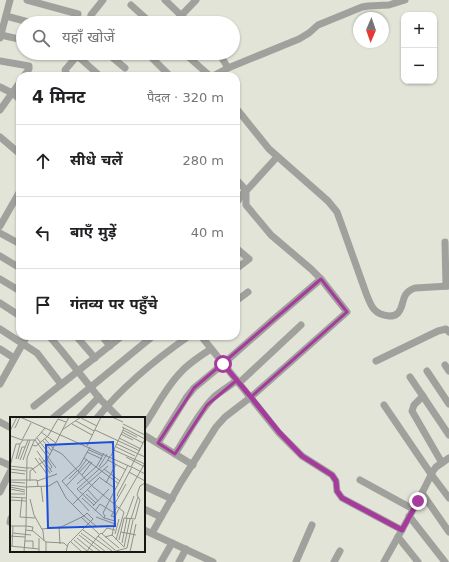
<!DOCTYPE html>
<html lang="hi">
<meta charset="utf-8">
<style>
:root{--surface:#fff;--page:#f2f2f2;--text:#202124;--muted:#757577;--line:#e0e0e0}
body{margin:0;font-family:"DejaVu Sans","Noto Sans Devanagari",sans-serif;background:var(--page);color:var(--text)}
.controls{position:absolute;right:12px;top:12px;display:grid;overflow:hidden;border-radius:8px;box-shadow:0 1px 3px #0004}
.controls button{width:36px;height:36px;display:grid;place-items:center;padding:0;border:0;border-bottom:1px solid var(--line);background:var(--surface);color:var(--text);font:20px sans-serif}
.compass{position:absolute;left:353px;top:12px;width:36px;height:36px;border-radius:50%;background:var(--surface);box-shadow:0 1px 3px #0004;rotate:182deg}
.stop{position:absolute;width:12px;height:12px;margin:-9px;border:3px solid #a53b9c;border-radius:50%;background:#fff}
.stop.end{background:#a53b9c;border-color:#fff;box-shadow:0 1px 4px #0008}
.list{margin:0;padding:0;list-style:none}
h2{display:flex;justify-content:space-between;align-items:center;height:52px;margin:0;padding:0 16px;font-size:17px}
h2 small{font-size:13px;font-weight:400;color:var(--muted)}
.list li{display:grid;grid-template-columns:26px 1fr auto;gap:12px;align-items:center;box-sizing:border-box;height:72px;padding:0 16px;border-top:1px solid var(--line)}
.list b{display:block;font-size:15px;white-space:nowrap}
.list em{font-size:13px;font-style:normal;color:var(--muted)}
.icon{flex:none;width:22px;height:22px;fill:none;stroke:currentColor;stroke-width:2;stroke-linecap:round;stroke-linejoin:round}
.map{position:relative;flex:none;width:449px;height:562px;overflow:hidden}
.search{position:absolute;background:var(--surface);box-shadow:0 1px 3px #0004;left:16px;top:16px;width:224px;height:44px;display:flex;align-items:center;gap:10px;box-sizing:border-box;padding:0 14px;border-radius:22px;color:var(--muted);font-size:15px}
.panel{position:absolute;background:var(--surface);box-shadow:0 1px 3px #0004;left:16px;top:72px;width:224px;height:268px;border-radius:12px}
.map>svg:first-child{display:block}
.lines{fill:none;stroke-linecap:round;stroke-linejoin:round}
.minor{stroke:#a0a19c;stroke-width:7}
.route{stroke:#a53b9c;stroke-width:5}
.marked{fill:none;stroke:#a53b9c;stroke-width:3;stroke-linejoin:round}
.inset-road{fill:none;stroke:#909289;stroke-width:1}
.view{fill:#1d4ed8;fill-opacity:0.15;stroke:#1d4ed8;stroke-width:2}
.inset-edge{fill:none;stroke:#161713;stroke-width:2}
</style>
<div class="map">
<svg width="449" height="562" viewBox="0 0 449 562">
<rect width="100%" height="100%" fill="#e2e4d8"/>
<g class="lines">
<!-- minor -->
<g class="minor">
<path d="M27 0 78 14"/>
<path d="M165 0 189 23"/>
<path d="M131 5 151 23"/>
<path d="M91 15 103 0"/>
<path d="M6 16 32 23"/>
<path d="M110 20 113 23"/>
<path d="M174 23 196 0"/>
<path d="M1 35 23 40"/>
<path d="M0 38 10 0"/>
<path d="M72 53 82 60 100 76"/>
<path d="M107 53 125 68"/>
<path d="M148 53V54L170 76"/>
<path d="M184 53 210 76"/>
<path d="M219 53 228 68"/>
<path d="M0 61 29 66V69L24 76"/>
<path d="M69 76 66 73 65 70 77 56"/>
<path d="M213 76 228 68 299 39 309 33 318 25 362 7 368 6 389 5 405 0"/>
<path d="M0 87 14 94 20 100"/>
<path d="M236 108 269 149 328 201 337 212 341 223 366 293C371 306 374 315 389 316 393 316 395 316 398 313 406 304 399 294 415 288L449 286"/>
<path d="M0 110 20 82"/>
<path d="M0 137 20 154"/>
<path d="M236 203 246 190H247L277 157"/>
<path d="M0 226 20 191"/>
<path d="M0 233 20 244"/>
<path d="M236 236V239"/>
<path d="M445 242 446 286"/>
<path d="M236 248 249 259 236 269"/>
<path d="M0 256 20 268"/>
<path d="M0 279 20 291"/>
<path d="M236 301 248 292"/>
<path d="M0 303 20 316"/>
<path d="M0 329 37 353 61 384"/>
<path d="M49 336 61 350 100 399 119 418"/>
<path d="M76 336 95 358"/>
<path d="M102 336 110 346"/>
<path d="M201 336 279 433 302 456 332 475 336 481 337 491 342 498 402 530"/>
<path d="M0 349 14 358"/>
<path d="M376 361 438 331 446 329 449 332"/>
<path d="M445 365 449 371"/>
<path d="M427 371 449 404"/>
<path d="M410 377 449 435"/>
<path d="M239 383 301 325"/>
<path d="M0 384 27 336"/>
<path d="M423 396 414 405 412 411 442 463"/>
<path d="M384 405 431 474 449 498"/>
<path d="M34 406 122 336"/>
<path d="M53 418 153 336"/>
<path d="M79 418 99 397"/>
<path d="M97 418C123 386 156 359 189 336"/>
<path d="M0 422 11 428"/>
<path d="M144 426C156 408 166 387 181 372 189 363 200 356 211 349"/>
<path d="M144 435 193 465"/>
<path d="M158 443 186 398 194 388 223 364 273 320 321 279"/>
<path d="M175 454C186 437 200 410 214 397 221 391 230 386 237 380"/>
<path d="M0 461 11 466"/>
<path d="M360 480 413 509"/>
<path d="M144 486 172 499"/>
<path d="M0 492 11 470"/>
<path d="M422 493 449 532"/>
<path d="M144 509 161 517"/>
<path d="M409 516 445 562"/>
<path d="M10 522 11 518"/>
<path d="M144 530 213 562"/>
<path d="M152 533 181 482 216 427 225 417 251 397 347 312 321 279 311 269 271 235 246 205V190L236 179"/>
<path d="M398 537 418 562"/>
<path d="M161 562 172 543"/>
<path d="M179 562 186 549"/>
<path d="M296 562 312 525"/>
<path d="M334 562 340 551"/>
<path d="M384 562 418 501 433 471 436 467 449 458"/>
</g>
</g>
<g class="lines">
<!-- route -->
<path class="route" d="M223 364 251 397 279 432 302 456 332 475 336 481 337 491 342 498 402 530 418 501"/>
</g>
<!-- marked area -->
<path class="marked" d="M321 279 347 312 251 397 237 380 207 405 175 454 158 443 194 388Z"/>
<!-- overview -->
<g transform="translate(10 417)">
<rect width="135" height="135" fill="#e2e4d8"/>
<path class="inset-road" d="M102 0 113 5M71 1 87 9M66 4 84 14M62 7 82 18M113 7 135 18M112 10 135 22M5 11 10 0M35 11 121 50 135 22M52 13 71 0M85 13 130 34M113 13 127 20M0 14 7 0M31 15 46 26M112 15 133 26M111 17 123 23M1 19 12 23 21 6M27 21 40 38M109 21 131 32M35 22 43 31M33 24 42 34M107 27 135 40M22 28 26 29 38 19 48 2 56 5M77 29 91 0M106 30 125 39M43 32 52 37 81 68 114 95 106 123M79 33 93 39M104 33 135 47M27 34 42 55M77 35 92 42M101 39 114 11M116 40 135 50M25 41 37 57M29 41 40 56M74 41 109 67M6 42 10 27M8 42 12 30H15M37 42 42 50 40 52M10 43 18 23M13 43 20 23M98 43 116 53M0 49 6 27H10L13 23H25L46 51M0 49 16 51M89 50 97 37M122 50 135 57M16 51H22L26 56M0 52 16 54M94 52 110 64M68 54 77 42M0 55 15 57M119 55 135 64M72 58 82 45M89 60 106 72M59 62 68 53M0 63H27L28 69M20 64V54L38 41 59 0M27 64 47 57M0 65 15 66M96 66 106 47M67 67 87 49 94 36M0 68 15 70 39 69 47 64 56 81 74 99 77 96 83 102 58 127 56 135M31 69 33 85M56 69 80 44M0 70 15 73M0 72 15 75M77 72 88 84M70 73 98 49M0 77H15M76 77 86 86M0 80 16 81M109 80 107 78 122 50M12 81 10 100 25 101M72 81 94 101 105 104M20 82 24 98 33 114 34 124M0 83 16 84M63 87 89 61M84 88 67 72 96 46 100 39M104 88 116 67M83 89 99 72M79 94 52 64 70 48 80 30M85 94 90 87 106 97M71 100 89 117M86 100 105 107M106 100 101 99 107 90M94 101 95 99 93 96 118 48M116 101 124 79M121 102 128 80M0 109H16L17 41 24 24 35 11 10 0M49 110 50 127M32 112 51 110 74 99 86 109M16 113 23 114 36 125V135M73 113 102 134M111 115 126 118M3 116 21 118M71 116 96 135M92 117 97 111 105 113M105 117 109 102M69 118 91 135M0 119 15 120M88 119 91 116 109 131M102 119 106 97 135 46M95 120 102 118 114 130 120 102M67 121 79 131 77 135M64 123 77 134M109 123 114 101 125 102 130 83 127 78 130 69 135 66M15 124H23V131M36 125 54 126 57 129M61 125 72 135M112 126 117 101M0 129 29 132M2 129 3 109M14 135 16 109 23 110 22 114M29 135V121M84 135 79 131 88 119 105 133M102 135 117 131 123 103M120 135 126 107"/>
<path class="view" d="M103 25 105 109 38 111 36 28Z"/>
<rect width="135" height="135" class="inset-edge"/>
</g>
</svg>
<div class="controls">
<button>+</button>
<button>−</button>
</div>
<svg class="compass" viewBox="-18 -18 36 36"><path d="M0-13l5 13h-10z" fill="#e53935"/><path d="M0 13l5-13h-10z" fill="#757577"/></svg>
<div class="stop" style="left:223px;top:364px"></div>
<div class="stop end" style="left:418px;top:501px"></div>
<div class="search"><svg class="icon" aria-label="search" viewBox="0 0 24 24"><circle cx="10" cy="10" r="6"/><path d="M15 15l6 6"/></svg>यहाँ खोजें</div>
<section class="panel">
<h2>4 मिनट<small>पैदल · 320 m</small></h2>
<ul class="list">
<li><svg class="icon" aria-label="ahead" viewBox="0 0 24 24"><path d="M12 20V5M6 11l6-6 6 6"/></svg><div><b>सीधे चलें</b></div><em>280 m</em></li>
<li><svg class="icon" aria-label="left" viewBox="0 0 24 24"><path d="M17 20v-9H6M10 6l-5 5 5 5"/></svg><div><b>बाएँ मुड़ें</b></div><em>40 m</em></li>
<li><svg class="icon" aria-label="arrive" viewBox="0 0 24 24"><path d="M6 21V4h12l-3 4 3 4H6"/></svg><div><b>गंतव्य पर पहुँचे</b></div></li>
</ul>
</section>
</div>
